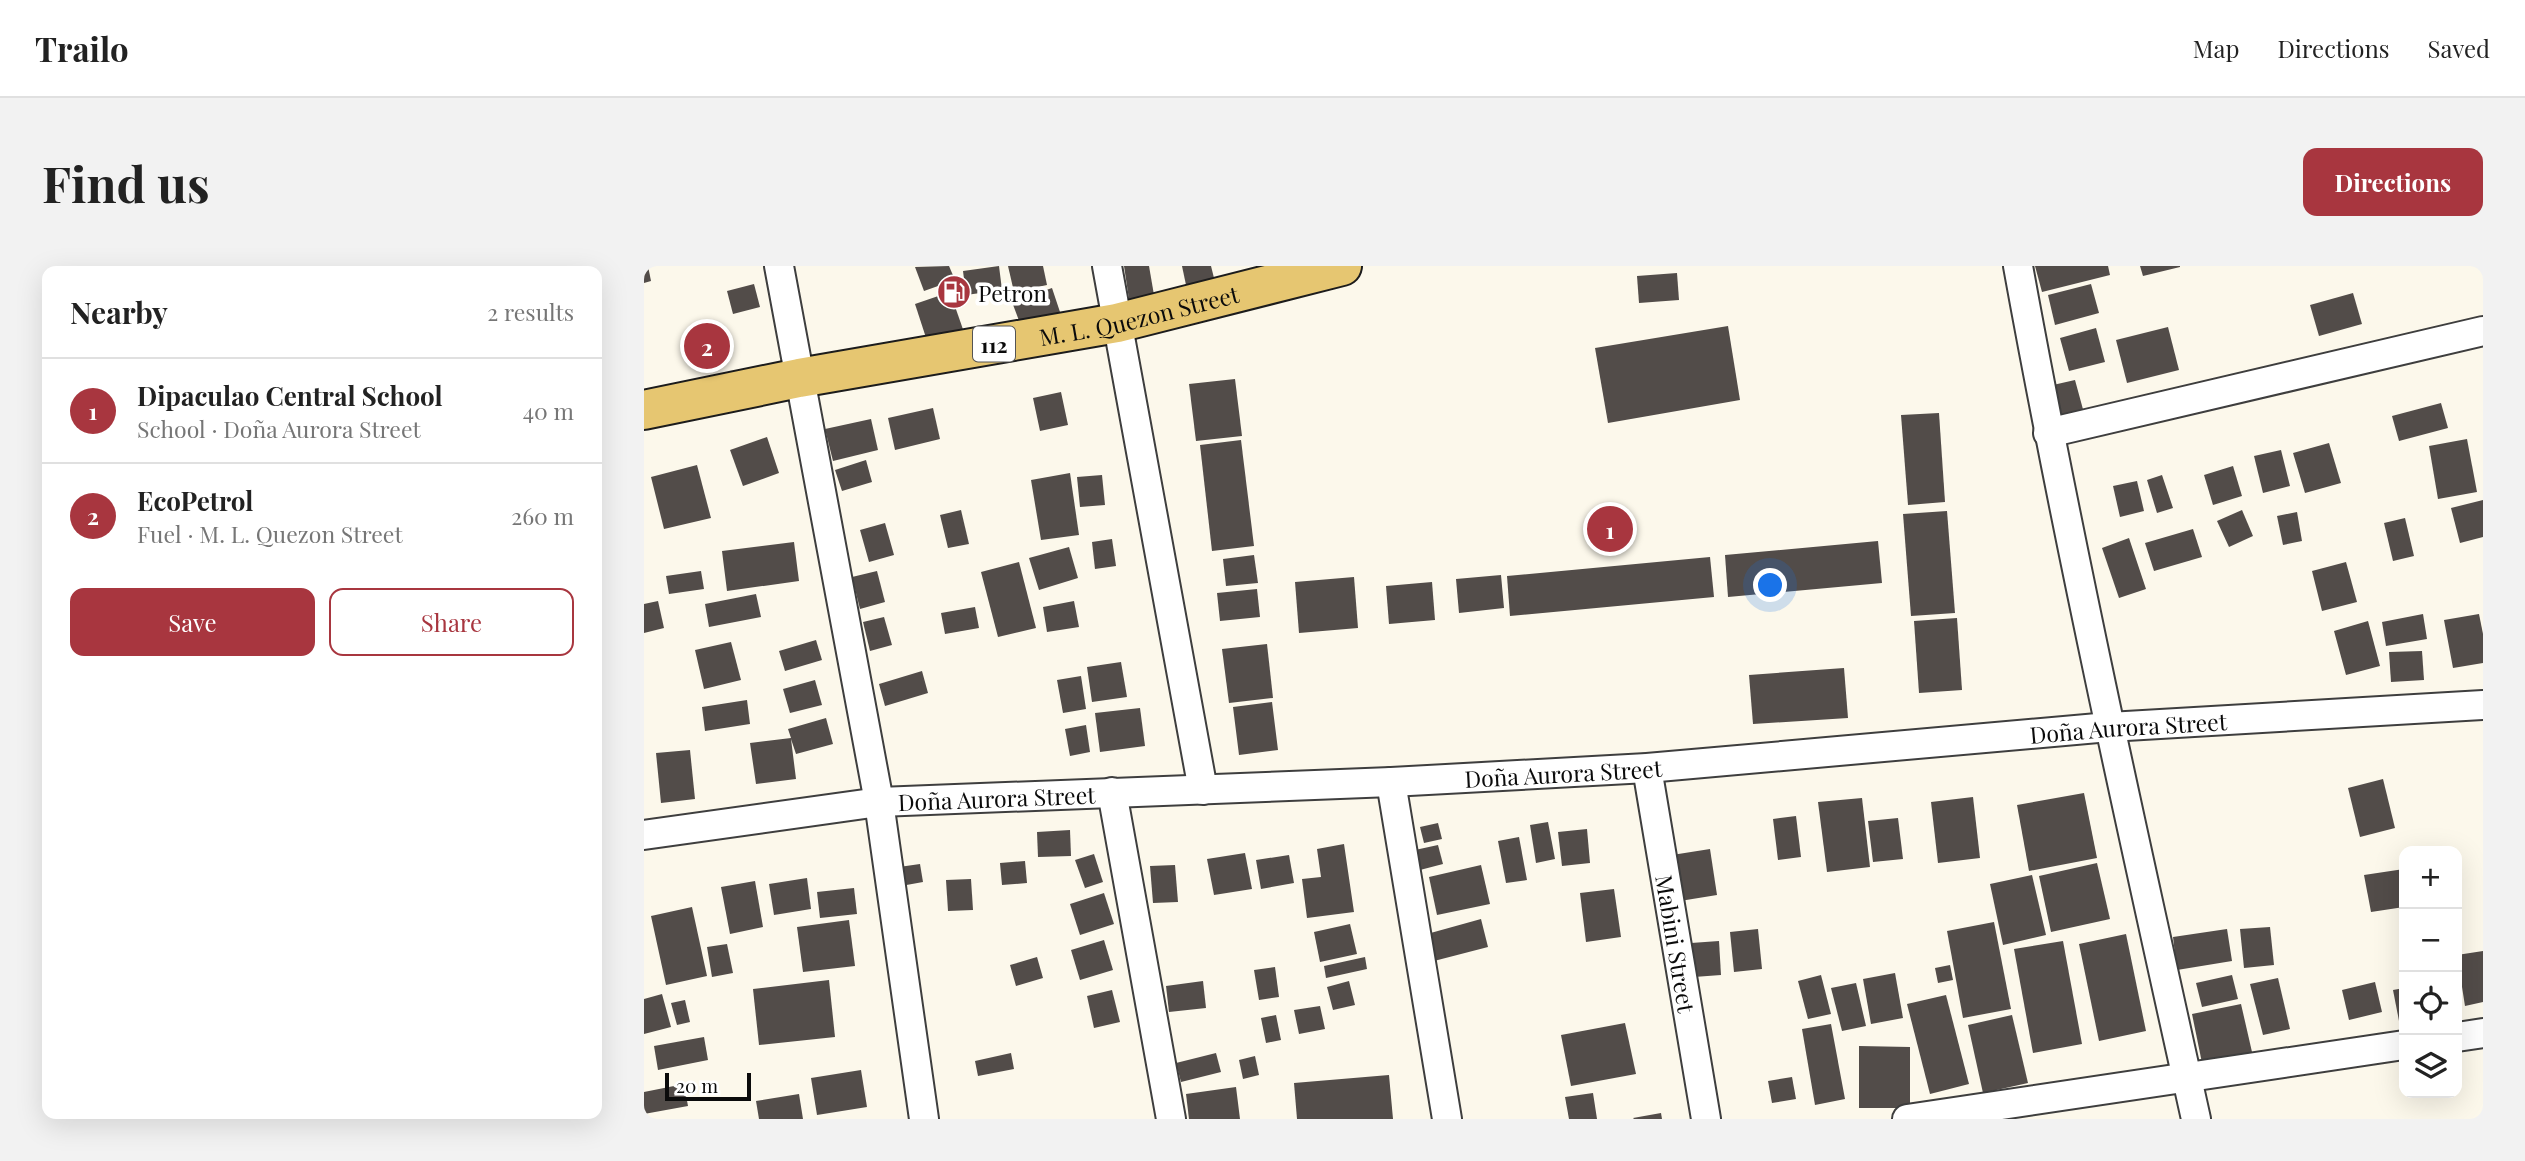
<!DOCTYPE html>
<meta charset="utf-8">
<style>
:root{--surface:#fff;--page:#f2f2f2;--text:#222;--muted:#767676;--line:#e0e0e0;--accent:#a8363f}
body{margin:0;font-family:"Playfair Display",serif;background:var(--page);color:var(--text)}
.controls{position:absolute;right:21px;bottom:21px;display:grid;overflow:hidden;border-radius:14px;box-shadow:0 7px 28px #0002}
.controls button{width:63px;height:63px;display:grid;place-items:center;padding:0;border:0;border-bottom:2px solid var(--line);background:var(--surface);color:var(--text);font:35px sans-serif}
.scale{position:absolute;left:21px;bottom:18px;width:86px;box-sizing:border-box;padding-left:7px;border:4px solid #0b0b0b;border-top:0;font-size:19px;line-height:24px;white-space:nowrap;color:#0b0b0b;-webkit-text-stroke:5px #fff;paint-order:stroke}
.you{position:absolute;left:1127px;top:320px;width:24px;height:24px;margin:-18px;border:5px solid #fff;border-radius:50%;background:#1a73e8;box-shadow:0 0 0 10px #1a73e833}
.badge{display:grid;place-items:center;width:46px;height:46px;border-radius:50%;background:var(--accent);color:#fff;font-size:23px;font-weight:700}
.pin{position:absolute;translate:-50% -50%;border:4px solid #fff;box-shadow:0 2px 7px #0006}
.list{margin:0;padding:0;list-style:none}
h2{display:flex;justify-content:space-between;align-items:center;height:91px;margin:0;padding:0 28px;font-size:30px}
h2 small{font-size:23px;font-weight:400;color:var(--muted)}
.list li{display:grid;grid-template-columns:46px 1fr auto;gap:21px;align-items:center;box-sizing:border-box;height:105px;padding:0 28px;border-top:2px solid var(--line)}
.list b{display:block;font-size:26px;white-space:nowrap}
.list p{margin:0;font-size:23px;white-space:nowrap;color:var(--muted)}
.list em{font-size:23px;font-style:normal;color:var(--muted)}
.actions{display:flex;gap:14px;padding:21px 28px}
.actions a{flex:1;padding:16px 0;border:2px solid var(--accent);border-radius:14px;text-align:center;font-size:24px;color:var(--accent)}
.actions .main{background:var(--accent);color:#fff}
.icon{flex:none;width:38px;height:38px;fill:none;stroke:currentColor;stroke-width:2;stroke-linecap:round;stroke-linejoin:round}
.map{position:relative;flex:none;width:1839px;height:853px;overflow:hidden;border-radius:14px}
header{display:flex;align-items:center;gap:42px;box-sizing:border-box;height:98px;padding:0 35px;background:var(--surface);border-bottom:2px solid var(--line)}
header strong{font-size:33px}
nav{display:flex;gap:38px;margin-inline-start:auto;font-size:24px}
.intro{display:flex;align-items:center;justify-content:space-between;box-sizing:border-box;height:168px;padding:0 42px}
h1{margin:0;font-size:49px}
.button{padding:18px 32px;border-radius:14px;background:var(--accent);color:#fff;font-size:24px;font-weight:700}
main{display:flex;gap:42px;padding:0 42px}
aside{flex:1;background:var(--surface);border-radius:14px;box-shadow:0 7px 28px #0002}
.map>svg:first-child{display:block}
.building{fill:#524c49}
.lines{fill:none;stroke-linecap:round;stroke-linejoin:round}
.minor-casing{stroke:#3e3e3e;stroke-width:32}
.primary-casing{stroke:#1c1c1c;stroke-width:42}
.minor{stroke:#fff;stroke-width:28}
.primary{stroke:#e6c671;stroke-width:38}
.labels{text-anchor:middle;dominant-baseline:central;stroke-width:7;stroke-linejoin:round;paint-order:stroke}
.shield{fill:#fff;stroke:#545454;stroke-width:2}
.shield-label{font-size:21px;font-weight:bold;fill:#0b0b0b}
.poi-label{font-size:23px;fill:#0b0b0b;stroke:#fff;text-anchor:start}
.street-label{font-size:23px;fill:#0b0b0b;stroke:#fff}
</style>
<header>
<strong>Trailo</strong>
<nav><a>Map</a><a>Directions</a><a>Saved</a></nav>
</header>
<div class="intro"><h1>Find us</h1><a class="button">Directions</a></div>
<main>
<aside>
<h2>Nearby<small>2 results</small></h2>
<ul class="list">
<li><span class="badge">1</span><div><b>Dipaculao Central School</b><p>School · Doña Aurora Street</p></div><em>40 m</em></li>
<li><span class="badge">2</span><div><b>EcoPetrol</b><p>Fuel · M. L. Quezon Street</p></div><em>260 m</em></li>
</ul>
<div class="actions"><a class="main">Save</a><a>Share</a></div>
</aside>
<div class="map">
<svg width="1839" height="853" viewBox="0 0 1839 853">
<rect width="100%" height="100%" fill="#fcf8eb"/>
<!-- building -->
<g class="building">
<path d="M0 0H4L7 15 0 17Z"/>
<path d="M305 0 311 14 280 25 271 1Z"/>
<path d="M355 0 358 24 322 29 319 5Z"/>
<path d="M364 0H399L403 19 370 26Z"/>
<path d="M480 0H505L510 29 485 33Z"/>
<path d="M538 0H567L570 12 542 19Z"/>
<path d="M1391 0H1464L1466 9 1398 26Z"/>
<path d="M1496 0H1536V1L1499 10Z"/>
<path d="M1033 7 1035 34 995 37 993 10Z"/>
<path d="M110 18 116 41 89 48 83 25Z"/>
<path d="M1447 18 1455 47 1411 59 1404 29Z"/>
<path d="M408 22 416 46 377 60 368 36Z"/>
<path d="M306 26 322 72 286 84 271 38Z"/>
<path d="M1709 27 1718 58 1675 70 1666 39Z"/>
<path d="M1084 60 1096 134 964 157 951 82Z"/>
<path d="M1524 61 1535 104 1483 117 1472 74Z"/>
<path d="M1452 62 1461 96 1425 105 1416 72Z"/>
<path d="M591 113 598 170 552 175 545 118Z"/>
<path d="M1431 114 1440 147 1418 153 1409 119Z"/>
<path d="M417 126 424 159 396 165 389 132Z"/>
<path d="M1797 137 1804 162 1755 175 1748 150Z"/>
<path d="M289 142 296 173 251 184 244 152Z"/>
<path d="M1295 147 1301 236 1264 239 1257 149Z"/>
<path d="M227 153 234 184 189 195 181 163Z"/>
<path d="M123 171 135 207 99 220 86 184Z"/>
<path d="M1823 173 1833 226 1794 233 1785 180Z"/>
<path d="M597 174 610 280 568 285 556 179Z"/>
<path d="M1685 177 1697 217 1661 227 1649 187Z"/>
<path d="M1637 184 1646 220 1619 227 1610 190Z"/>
<path d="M222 194 228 216 198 225 191 204Z"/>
<path d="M53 199 67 252 20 263 7 211Z"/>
<path d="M1589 200 1598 230 1569 239 1560 209Z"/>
<path d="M426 207 435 269 397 274 387 214Z"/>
<path d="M458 209 461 239 436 241 433 211Z"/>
<path d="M1518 209 1529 242 1513 247 1503 214Z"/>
<path d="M1493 215 1500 245 1476 251 1469 220Z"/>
<path d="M1839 234V271L1816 277 1807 242Z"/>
<path d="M317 244 325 278 304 282 296 249Z"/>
<path d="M1598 244 1609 270 1585 281 1573 255Z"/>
<path d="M1303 245 1311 347 1267 350 1259 248Z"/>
<path d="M1653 246 1658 275 1639 279 1633 250Z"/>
<path d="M1761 252 1770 290 1749 295 1740 257Z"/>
<path d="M241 257 250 289 225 296 216 264Z"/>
<path d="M1549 263 1558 291 1510 305 1501 277Z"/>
<path d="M1485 272 1502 323 1475 332 1458 282Z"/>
<path d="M468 273 472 300 451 303 448 276Z"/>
<path d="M1234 275 1238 317 1084 331 1081 289Z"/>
<path d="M150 276 155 315 83 325 78 285Z"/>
<path d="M425 281 434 312 395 324 385 292Z"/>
<path d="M610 289 614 317 582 320 579 293Z"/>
<path d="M1066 291 1070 331 866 350 863 310Z"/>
<path d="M375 296 392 362 354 371 337 306Z"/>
<path d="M1702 296 1713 336 1678 345 1668 305Z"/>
<path d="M57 305 60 323 25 328 22 310Z"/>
<path d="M233 305 241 336 216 343 208 311Z"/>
<path d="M857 309 860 342 815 347 812 313Z"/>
<path d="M710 311 714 362 655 367 651 316Z"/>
<path d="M788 316 791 354 745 358 742 320Z"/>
<path d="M613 323 616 351 576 355 573 327Z"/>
<path d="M112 328 117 351 65 361 61 338Z"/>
<path d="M14 335 20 362 0 367V338Z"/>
<path d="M430 335 435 361 403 366 399 341Z"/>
<path d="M331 341 335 362 301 368 297 347Z"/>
<path d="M1779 348 1783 373 1742 380 1738 356Z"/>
<path d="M1835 348 1839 368V397L1809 402 1800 354Z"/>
<path d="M240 351 248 379 226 385 219 356Z"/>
<path d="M1313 352 1318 424 1275 427 1270 355Z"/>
<path d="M1724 355 1736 400 1702 409 1690 365Z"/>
<path d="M172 374 178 394 141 405 135 385Z"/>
<path d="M87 376 97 414 60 423 51 384Z"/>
<path d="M623 378 629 432 585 437 578 383Z"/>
<path d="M1778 385 1780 414 1747 416 1745 386Z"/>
<path d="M477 396 483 431 448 436 443 401Z"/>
<path d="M1200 402 1204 452 1109 458 1105 409Z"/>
<path d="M278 405 284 427 241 440 235 418Z"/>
<path d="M437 410 442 443 419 447 413 414Z"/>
<path d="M171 414 178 439 146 447 139 423Z"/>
<path d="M103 434 106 458 61 465 58 441Z"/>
<path d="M628 436 634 484 595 489 589 441Z"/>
<path d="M496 442 501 480 456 486 451 447Z"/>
<path d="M182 452 189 478 152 488 147 473 152 513 112 518 106 477 147 472 144 463Z"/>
<path d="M442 459 446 486 426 490 421 463Z"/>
<path d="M46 484 51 533 17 537 12 487Z"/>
<path d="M1739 513 1751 562 1716 571 1704 522Z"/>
<path d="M1440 527 1453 592 1385 605 1373 539Z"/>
<path d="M1329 531 1336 592 1294 597 1287 536Z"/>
<path d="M1218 532 1226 601 1183 606 1174 536Z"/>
<path d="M1152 550 1157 591 1134 594 1129 553Z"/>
<path d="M1254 552 1259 593 1229 596 1224 555Z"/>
<path d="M904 556 911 593 892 597 886 559Z"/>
<path d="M794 557 798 573 780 577 776 561Z"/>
<path d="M943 563 946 597 918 600 914 566Z"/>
<path d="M426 564 427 590 394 591 393 566Z"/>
<path d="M875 571 883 614 862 617 854 575Z"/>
<path d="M700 578 710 646 663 652 658 613 677 611 673 583Z"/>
<path d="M794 579 799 598 776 604 771 584Z"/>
<path d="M1066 583 1073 629 1036 635 1028 589Z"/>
<path d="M601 587 608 623 570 629 563 593Z"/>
<path d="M450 588 459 616 441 622 431 594Z"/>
<path d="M645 589 650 617 617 623 612 594Z"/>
<path d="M381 595 383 617 358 619 356 597Z"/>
<path d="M1453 597 1466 653 1407 666 1395 610Z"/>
<path d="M276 598 279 616 257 620 255 601Z"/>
<path d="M531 599 534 636 509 637 506 600Z"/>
<path d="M837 599 846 638 793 649 785 611Z"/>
<path d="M1760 603V641L1727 646 1720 609Z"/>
<path d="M1388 609 1402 669 1359 679 1346 618Z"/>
<path d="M163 612 167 643 130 649 125 618Z"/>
<path d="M327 613 329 644 304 645 302 614Z"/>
<path d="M111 615 119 661 86 668 77 621Z"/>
<path d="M210 622 213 648 176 652 173 626Z"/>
<path d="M970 623 977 671 942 676 936 627Z"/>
<path d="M460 627 470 658 436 669 426 638Z"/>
<path d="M48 641 63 710 22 719 7 650Z"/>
<path d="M837 653 844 681 790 695 783 668Z"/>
<path d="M205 654 211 700 159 706 153 661Z"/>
<path d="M1350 656 1367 743 1319 752 1303 665Z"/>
<path d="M706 658 713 688 676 696 670 666Z"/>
<path d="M1626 661 1630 699 1600 702 1596 663Z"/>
<path d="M1114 663 1118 703 1090 706 1086 666Z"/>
<path d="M1583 663 1588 695 1533 704 1529 671Z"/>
<path d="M1482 668 1502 765 1455 775 1435 678Z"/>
<path d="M460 674 469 704 436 714 427 684Z"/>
<path d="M1075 675 1077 709 1050 711 1047 677Z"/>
<path d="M1419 675 1438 778 1389 787 1370 683Z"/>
<path d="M83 678 89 707 68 711 63 681Z"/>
<path d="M1839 685V736L1821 740 1813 689Z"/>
<path d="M393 691 399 712 372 720 366 699Z"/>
<path d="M721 691 723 703 682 712 680 700Z"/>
<path d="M1306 699 1309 714 1294 717 1291 702Z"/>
<path d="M631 701 635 731 615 734 610 704Z"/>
<path d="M1251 707 1259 752 1227 758 1219 713Z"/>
<path d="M1177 709 1187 748 1164 753 1154 715Z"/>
<path d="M1588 709 1594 733 1558 741 1552 717Z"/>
<path d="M1634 712 1646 763 1619 769 1606 718Z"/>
<path d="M185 714 191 771 115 779 109 723Z"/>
<path d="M559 715 562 742 525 746 522 720Z"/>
<path d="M705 715 711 739 689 744 683 721Z"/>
<path d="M1731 716 1738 746 1705 754 1698 724Z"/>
<path d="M1212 717 1222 760 1198 765 1187 722Z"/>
<path d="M1760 722V759L1756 760 1749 724Z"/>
<path d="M468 724 476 756 450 762 443 730Z"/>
<path d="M18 728 27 761 0 768V733Z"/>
<path d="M1302 729 1325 818 1286 828 1263 738Z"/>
<path d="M41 734 46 756 33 759 27 737Z"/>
<path d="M1597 738 1608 786 1558 797 1548 748Z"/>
<path d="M676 740 681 763 655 768 650 744Z"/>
<path d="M632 749 637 774 622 777 617 752Z"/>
<path d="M1368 749 1384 817 1339 827 1324 759Z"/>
<path d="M981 757 992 808 927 820 917 769Z"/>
<path d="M1187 758 1201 833 1171 839 1158 763Z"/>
<path d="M60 771 64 794 14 804 10 780Z"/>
<path d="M1215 780 1266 781V842H1215Z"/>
<path d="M367 787 370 803 334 810 331 795Z"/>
<path d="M572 787 577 806 537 816 532 797Z"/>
<path d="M611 790 615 809 599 813 595 794Z"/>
<path d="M217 804 223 841 173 849 167 812Z"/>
<path d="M745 809 749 853H653L650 817Z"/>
<path d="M1148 811 1152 833 1128 837 1124 815Z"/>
<path d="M40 818 44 840 0 848V826Z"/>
<path d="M592 821 596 853H545L542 828Z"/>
<path d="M949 827 953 853H925L921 831Z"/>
<path d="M155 828 159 853H115L112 835Z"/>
<path d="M1017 847 1018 853H990L989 852Z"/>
</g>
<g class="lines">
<!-- minor casing -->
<g class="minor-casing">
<g id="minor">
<path d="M135 0 235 536 280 853"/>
<path d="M463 0 559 524"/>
<path d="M1374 0C1426 286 1489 569 1552 853"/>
<path d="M1404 167 1839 65"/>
<path id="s1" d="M1003 502 1062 853"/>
<path d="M747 516 803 853"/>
<path d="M468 526 527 853"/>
<path id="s2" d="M0 569 235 536 747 516 1003 502 1465 461 1839 439"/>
<path d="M1813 771 1839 767"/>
<path d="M1263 853 1760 779"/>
</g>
</g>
<!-- primary casing -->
<g class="primary-casing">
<g id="primary">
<path id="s3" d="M0 144 155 112 473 57 698 0"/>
</g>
</g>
<!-- minor -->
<use href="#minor" class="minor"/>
<!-- primary -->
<use href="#primary" class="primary"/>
</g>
<!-- icons -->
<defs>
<g id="fuel-disc" transform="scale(1.75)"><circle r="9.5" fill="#a8363f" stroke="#fff"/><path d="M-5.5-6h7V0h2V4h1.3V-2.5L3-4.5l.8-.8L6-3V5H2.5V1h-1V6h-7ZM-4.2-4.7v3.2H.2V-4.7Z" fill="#fff"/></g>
</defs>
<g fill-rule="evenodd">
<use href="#fuel-disc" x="310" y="26"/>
</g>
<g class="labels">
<!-- shield labels -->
<rect class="shield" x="329" y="60.5" width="42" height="35" rx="5"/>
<g class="shield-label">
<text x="350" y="78">112</text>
</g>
<!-- poi labels -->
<g class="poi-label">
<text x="334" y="26">Petron</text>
</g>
<!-- street labels -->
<g class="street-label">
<text stroke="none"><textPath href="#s3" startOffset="504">M. L. Quezon Street</textPath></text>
<text stroke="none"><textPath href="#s2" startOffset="1489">Doña Aurora Street</textPath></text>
<text stroke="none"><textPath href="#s2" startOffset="922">Doña Aurora Street</textPath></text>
<text stroke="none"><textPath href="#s2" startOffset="355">Doña Aurora Street</textPath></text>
<text stroke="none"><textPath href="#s1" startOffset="178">Mabini Street</textPath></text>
</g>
</g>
</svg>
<div class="controls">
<button>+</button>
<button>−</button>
<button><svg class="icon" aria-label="locate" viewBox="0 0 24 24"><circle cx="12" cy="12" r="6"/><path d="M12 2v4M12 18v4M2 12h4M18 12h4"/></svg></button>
<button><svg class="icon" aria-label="layers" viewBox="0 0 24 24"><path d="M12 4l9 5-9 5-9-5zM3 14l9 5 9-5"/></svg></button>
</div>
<div class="scale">20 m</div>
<div class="you"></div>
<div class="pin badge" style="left:966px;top:263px">1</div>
<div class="pin badge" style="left:63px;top:80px">2</div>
</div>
</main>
